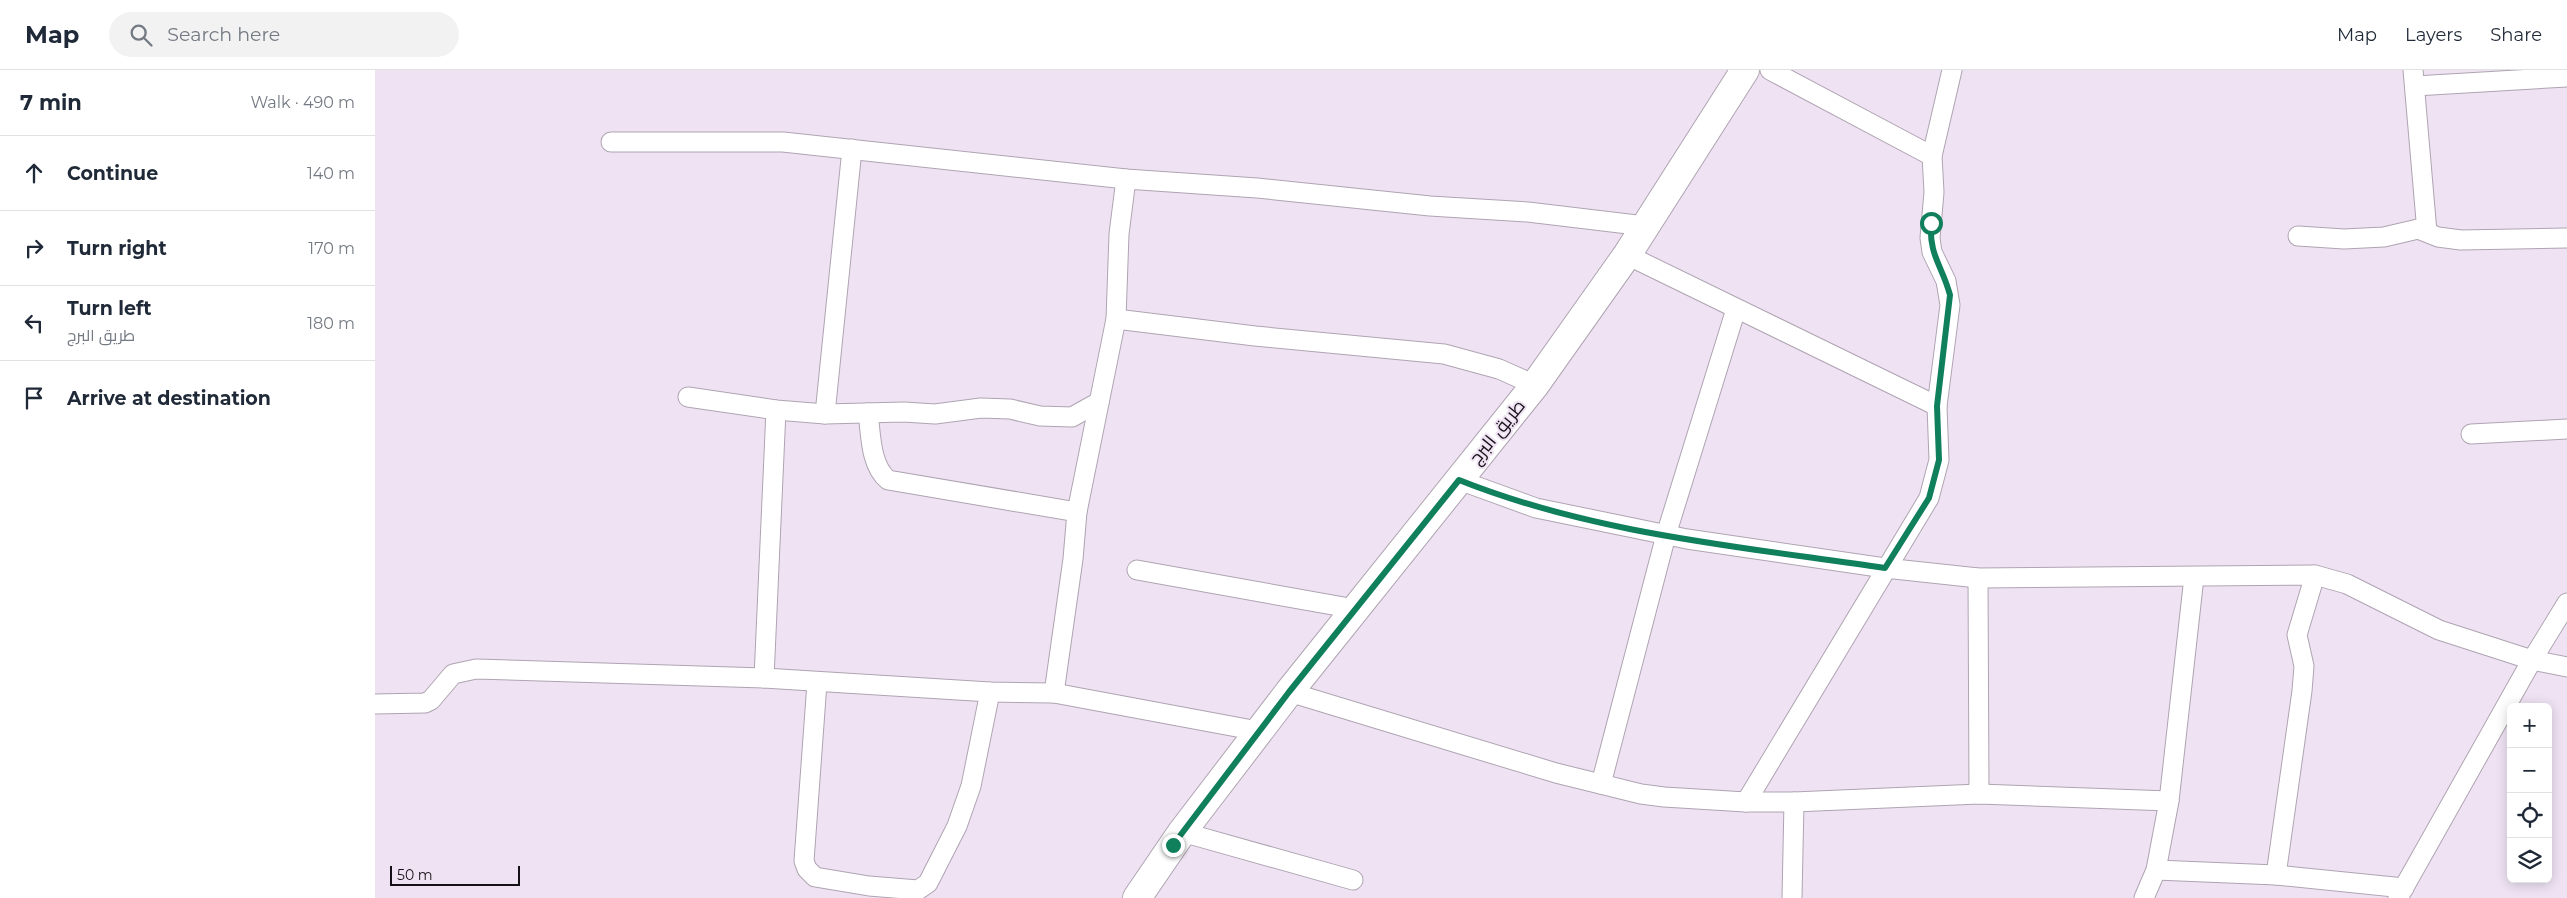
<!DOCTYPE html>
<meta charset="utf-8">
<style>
:root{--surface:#fff;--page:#f2f2f3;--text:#1f2937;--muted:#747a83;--line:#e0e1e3}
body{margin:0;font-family:Montserrat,Cairo,sans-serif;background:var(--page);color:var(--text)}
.controls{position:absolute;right:15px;bottom:15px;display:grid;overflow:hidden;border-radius:8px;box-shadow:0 2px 12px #0003}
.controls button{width:45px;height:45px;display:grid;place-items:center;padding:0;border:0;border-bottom:1px solid var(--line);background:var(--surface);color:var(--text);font:25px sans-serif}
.scale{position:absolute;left:15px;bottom:12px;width:130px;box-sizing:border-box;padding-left:5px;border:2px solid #141015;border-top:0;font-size:14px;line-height:18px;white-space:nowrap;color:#141015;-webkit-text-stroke:4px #efe3f3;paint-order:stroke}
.stop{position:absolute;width:15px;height:15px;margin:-11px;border:4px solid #107f5b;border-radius:50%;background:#fff}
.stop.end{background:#107f5b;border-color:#fff;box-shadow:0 1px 5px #0008}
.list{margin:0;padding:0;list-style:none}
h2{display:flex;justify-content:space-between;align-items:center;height:65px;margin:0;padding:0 20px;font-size:21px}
h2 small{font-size:16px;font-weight:400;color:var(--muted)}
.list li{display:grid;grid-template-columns:32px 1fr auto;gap:15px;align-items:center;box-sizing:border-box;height:75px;padding:0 20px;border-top:1px solid var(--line)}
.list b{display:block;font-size:19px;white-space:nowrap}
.list p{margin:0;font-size:16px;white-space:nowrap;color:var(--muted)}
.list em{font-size:16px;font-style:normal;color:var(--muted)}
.icon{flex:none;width:28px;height:28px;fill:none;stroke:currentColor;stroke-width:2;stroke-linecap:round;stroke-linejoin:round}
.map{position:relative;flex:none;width:2192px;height:828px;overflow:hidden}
header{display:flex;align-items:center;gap:30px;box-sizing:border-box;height:70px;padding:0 25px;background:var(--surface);border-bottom:1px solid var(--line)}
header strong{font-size:24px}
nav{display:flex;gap:28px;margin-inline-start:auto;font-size:18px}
.search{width:350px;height:45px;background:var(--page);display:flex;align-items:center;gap:12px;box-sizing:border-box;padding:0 18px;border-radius:28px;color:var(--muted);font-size:19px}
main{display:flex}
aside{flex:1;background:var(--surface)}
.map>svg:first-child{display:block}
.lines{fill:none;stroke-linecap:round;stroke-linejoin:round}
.street-casing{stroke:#afa4b2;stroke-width:21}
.secondary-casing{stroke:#afa4b2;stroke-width:30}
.street{stroke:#fff;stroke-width:19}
.secondary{stroke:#fff;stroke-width:28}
.route{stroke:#107f5b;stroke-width:6}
.labels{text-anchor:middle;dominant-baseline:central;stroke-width:4;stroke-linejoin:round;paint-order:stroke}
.street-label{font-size:18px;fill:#141015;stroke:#efe3f3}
</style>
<header>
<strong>Map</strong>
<div class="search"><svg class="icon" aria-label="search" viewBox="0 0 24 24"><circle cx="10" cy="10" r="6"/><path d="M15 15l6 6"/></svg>Search here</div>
<nav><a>Map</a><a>Layers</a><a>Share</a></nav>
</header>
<main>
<aside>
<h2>7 min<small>Walk · 490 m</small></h2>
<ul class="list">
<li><svg class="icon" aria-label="ahead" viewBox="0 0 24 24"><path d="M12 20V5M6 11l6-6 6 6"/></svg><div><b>Continue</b></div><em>140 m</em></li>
<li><svg class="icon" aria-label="right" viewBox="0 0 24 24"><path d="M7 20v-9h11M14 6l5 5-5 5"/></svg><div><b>Turn right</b></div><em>170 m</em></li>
<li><svg class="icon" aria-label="left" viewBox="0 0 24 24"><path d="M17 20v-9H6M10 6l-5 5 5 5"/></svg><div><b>Turn left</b><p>طريق البرج</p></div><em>180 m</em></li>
<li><svg class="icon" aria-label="arrive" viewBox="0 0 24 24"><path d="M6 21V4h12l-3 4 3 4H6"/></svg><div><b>Arrive at destination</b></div></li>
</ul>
</aside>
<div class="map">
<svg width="2192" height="828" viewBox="0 0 2192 828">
<rect width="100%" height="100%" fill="#efe3f3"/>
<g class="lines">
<!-- street casing -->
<g class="street-casing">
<g id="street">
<path d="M1395 0 1557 86"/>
<path d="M2038 0 2052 162"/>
<path d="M2040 16 2192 7"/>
<path d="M236 72H408L751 109 882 118 1055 136 1153 142 1270 156"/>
<path d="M1923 166 1969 169 2009 167 2043 159 2063 167 2086 170 2192 168"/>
<path d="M1252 185 1562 336"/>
<path d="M741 249 880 266 1069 284 1124 299 1160 315"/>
<path d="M313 327 401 340 450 344 477 79"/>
<path d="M493 343C496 364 495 395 513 410L702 442"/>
<path d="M450 344 529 342 560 344 606 338 635 339 665 346 697 347 724 332"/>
<path d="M2096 364 2192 359"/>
<path d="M1084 410 1161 438 1312 469 1510 498 1603 508 1940 505 1972 514 2064 560 2157 590 2192 597"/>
<path d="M762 500 980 539"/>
<path d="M1603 508 1604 724"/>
<path d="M389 608 401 340"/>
<path d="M442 613 429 791 432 799 440 807 494 816 543 820 553 813 582 756 596 716 615 622"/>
<path d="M914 622 1181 703 1266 724 1289 727 1371 732H1419L1604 724 1794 731"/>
<path d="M679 623 698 489 702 442 741 249 744 164 751 109"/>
<path d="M0 634 50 633 56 630 78 604 101 599 389 608 615 622 679 623 883 661"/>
<path d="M1226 714 1291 465 1361 239"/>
<path d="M1371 732 1554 428 1564 390 1562 336 1575 235 1571 211 1557 182 1555 168 1559 122 1557 86 1577 0"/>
<path d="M807 762 978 810"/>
<path d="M1781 800 1901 805 2029 818"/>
<path d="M1901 805 1927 621 1929 596 1922 565 1940 505"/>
<path d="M1417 828 1419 732"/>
<path d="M1769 828 1781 800 1794 731 1819 507"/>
<path d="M2023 828 2157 590 2192 533"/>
</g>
</g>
<!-- secondary casing -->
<g class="secondary-casing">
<path id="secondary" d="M762 828 807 762 914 622 1160 315 1252 185 1370 0"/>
</g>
<!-- street -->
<use href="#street" class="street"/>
<!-- secondary -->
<use href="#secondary" class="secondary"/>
</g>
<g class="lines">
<!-- route -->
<path class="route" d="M798 775 914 622 1084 410C1219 464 1368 477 1510 498L1554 428 1564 390 1562 336 1575 225C1567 195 1554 186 1556 153"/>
</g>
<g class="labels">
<!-- street labels -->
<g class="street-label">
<text transform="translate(1122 362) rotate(-51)">طريق البرج</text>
</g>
</g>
</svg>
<div class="controls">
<button>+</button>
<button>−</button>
<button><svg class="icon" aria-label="locate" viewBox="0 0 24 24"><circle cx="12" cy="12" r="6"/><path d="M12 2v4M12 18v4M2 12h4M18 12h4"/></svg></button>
<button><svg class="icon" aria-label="layers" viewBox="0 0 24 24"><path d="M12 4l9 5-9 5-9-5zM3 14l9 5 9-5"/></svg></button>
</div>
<div class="scale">50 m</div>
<div class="stop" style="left:1556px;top:153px"></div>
<div class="stop end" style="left:798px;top:775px"></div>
</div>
</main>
